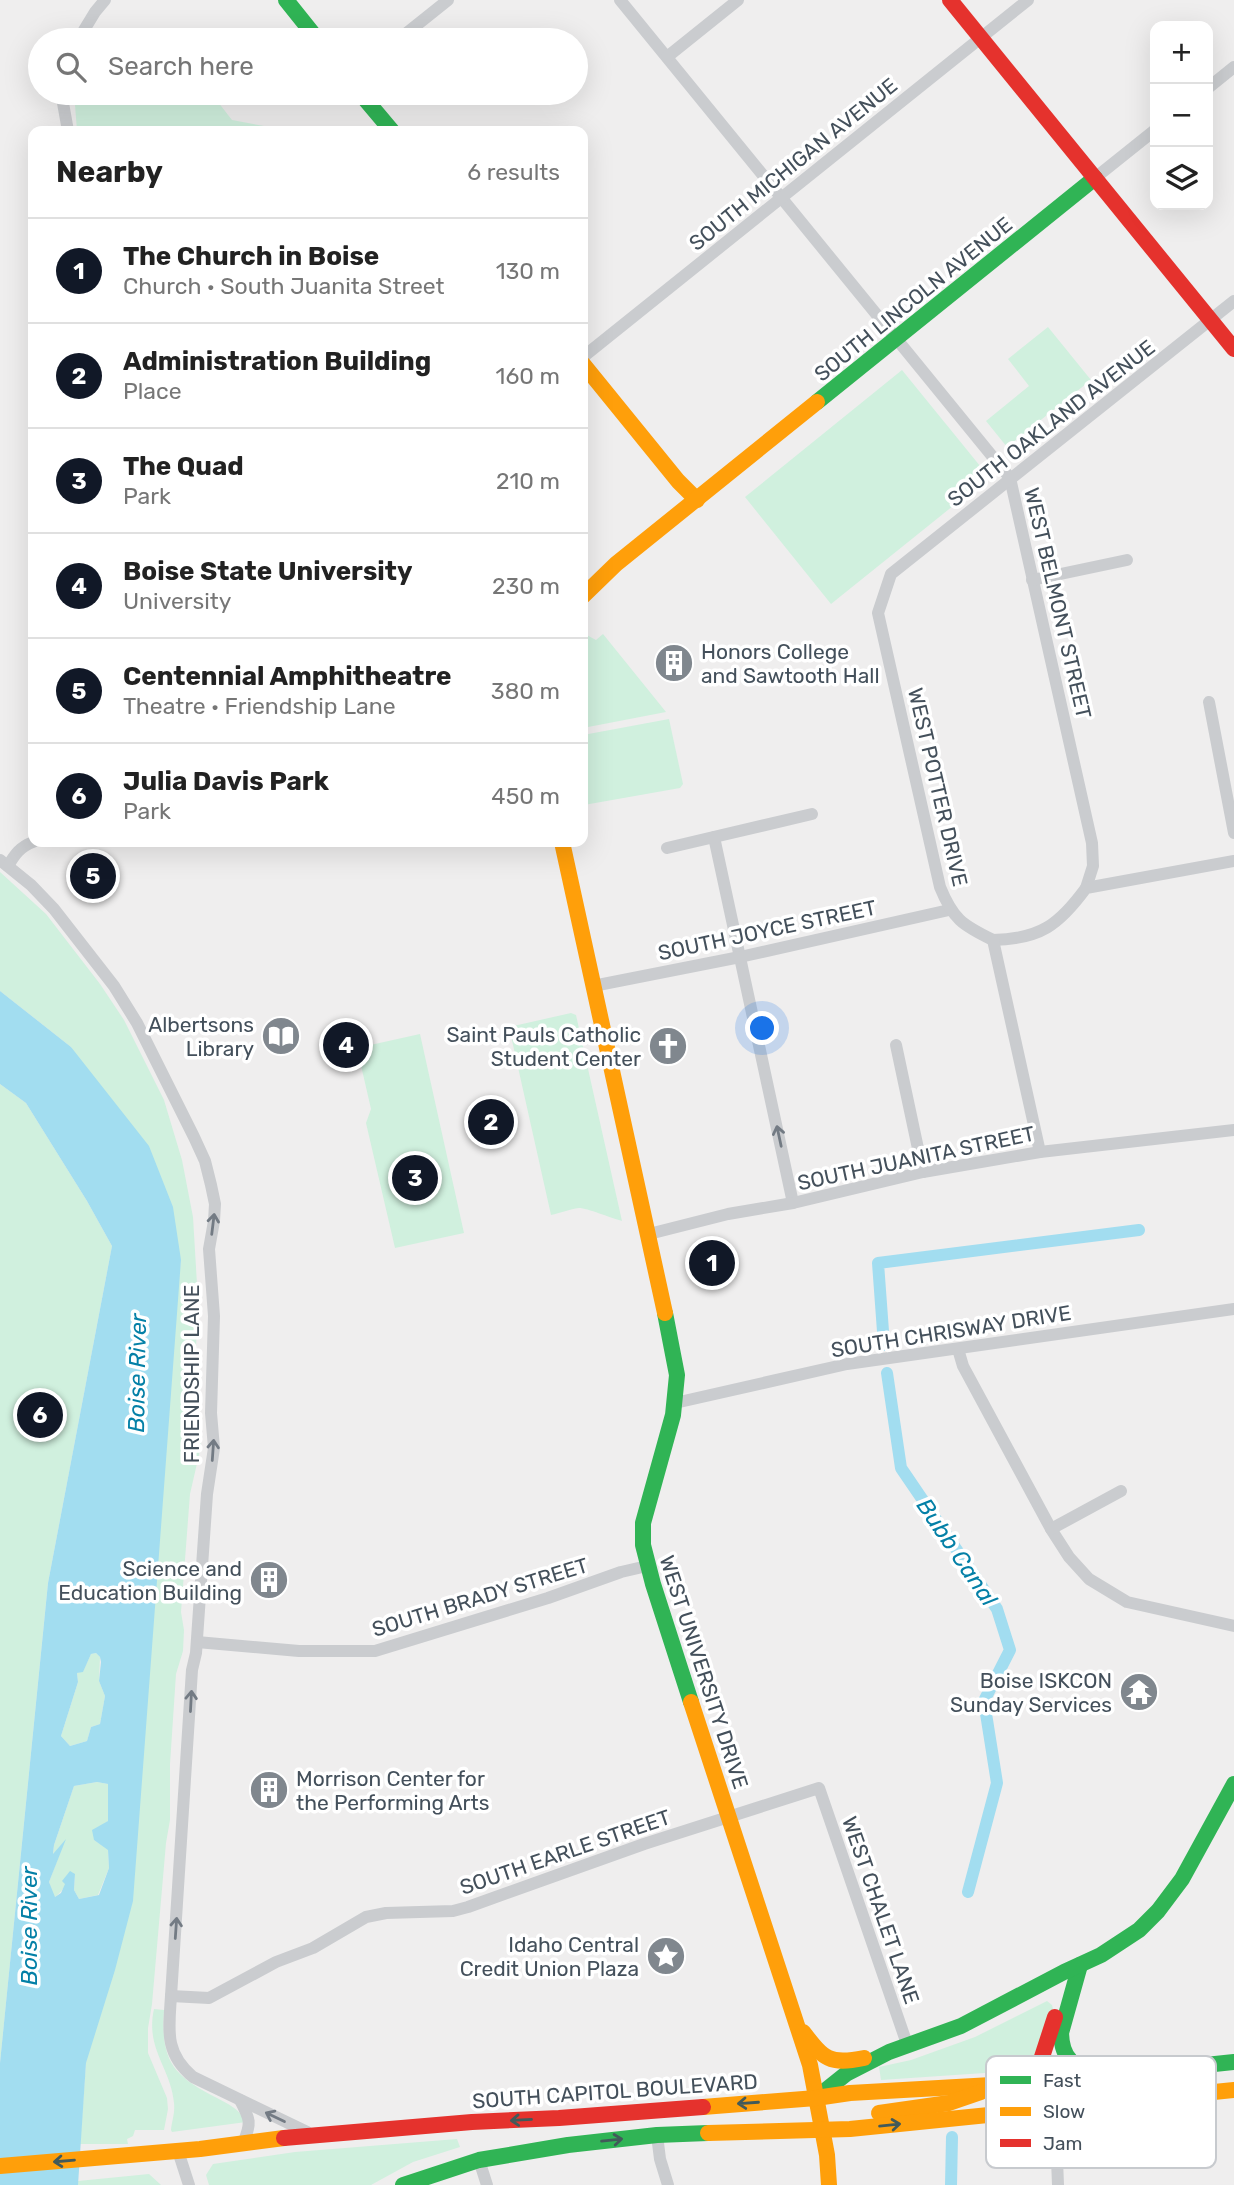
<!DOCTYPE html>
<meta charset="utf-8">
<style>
:root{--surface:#fff;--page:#f6f6f6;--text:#222;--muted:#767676;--line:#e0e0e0;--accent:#111827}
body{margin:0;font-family:Rubik,sans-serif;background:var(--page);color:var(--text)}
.controls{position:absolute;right:21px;top:21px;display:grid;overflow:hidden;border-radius:14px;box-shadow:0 7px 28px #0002}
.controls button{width:63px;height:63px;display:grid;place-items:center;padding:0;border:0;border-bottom:2px solid var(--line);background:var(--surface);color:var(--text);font:35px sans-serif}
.you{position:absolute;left:763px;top:1029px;width:24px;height:24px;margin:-18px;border:5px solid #fff;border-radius:50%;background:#1a73e8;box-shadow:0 0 0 10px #1a73e833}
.badge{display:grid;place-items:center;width:46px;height:46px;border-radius:50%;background:var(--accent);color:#fff;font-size:23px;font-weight:700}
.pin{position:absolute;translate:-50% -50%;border:4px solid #fff;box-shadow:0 2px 7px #0006}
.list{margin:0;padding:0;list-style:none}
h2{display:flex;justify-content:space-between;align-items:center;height:91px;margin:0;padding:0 28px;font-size:30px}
h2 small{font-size:23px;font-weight:400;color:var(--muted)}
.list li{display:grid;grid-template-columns:46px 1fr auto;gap:21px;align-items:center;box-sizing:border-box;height:105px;padding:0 28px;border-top:2px solid var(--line)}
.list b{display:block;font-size:26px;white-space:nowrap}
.list p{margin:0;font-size:23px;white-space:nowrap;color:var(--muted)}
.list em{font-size:23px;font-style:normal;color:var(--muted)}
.icon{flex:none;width:38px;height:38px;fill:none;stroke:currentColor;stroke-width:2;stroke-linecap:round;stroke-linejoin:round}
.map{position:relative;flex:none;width:1234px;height:2185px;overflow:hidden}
.search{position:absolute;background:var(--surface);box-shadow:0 7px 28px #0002;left:28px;top:28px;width:560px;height:77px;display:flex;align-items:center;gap:18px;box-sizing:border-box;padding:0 24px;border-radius:38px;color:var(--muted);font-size:26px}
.panel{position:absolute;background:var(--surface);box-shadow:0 7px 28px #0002;left:28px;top:126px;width:560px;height:721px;border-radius:14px}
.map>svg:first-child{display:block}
.green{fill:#d0f0de}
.water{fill:#a2ddf0;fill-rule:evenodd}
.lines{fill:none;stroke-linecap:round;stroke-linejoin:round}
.canal{stroke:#a2ddf0;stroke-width:12}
.street{stroke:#cacccf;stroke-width:12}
.fast{stroke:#30b455;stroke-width:16}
.slow{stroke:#ff9f0a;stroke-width:16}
.jam{stroke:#e5322d;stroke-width:16}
.oneway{stroke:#737b84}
.oneway2{stroke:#425a5a}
.labels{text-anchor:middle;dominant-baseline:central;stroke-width:7;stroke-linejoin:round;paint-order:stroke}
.street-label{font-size:21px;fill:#44505b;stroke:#fff}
.poi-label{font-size:21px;fill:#44505b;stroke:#fff;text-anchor:end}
.water-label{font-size:23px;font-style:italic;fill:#0480a7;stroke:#fff}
.key{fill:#fff;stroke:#c7cace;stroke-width:2}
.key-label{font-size:19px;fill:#44505b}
</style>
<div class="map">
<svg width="1234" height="2185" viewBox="0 0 1234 2185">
<rect width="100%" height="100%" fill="#efeeee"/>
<!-- green -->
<g class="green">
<path d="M89 93H211L232 120 264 126 269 131H77L75 105Z"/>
<path d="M1048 327 1091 380 1007 447 986 421 1029 386 1008 359Z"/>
<path d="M902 370 989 477 831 604 745 497Z"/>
<path d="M583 633 596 640 603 634 666 712 583 728Z"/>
<path d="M669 719 683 784 680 788 584 805 583 735Z"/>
<path d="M0 872 46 914 100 984 124 1020 164 1100 182 1160 193 1217 198 1301 194 1394 201 1446 190 1494 181 1612 184 1630 183 1651 176 1674 170 1764V1820L166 1843 152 2004 148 2028V2053L167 2098 168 2109 164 2130H135L133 2136 127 2139 128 2144H80L86 2063 181 1260 71 1047 0 991Z"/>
<path d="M571 1013 576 1015 622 1221C611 1218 587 1208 579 1208 570 1209 560 1213 551 1215L509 1027Z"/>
<path d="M420 1034 464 1233 395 1248 366 1123 371 1109 357 1048Z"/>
<path d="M0 1084 26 1103 87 1201 112 1246 48 1583 0 2063Z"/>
<path d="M96 1653 100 1657 99 1681 105 1696 100 1724 91 1727 87 1741 70 1746 61 1736 78 1682 77 1673 83 1671 91 1654Z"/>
<path d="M97 1782 108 1784V1821L94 1840 108 1849 109 1868 98 1895 79 1899 74 1890 75 1874C67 1882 63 1891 54 1898L49 1882 64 1842 53 1855 54 1845 74 1786Z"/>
<path d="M1047 2001 1052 2005 1053 2009 1028 2070 881 2080 879 2067 911 2060 975 2037Z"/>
<path d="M154 2009 164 2010C161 2061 172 2075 217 2098 230 2105 238 2108 246 2122L172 2132 171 2130C172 2120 175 2114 174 2103 171 2068 145 2049 154 2009Z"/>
<path d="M457 2139 460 2147 413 2162 371 2185H209L206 2175 213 2164 295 2152Z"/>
<path d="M149 2174 161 2185H78V2181Z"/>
</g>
<!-- water -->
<path class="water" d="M0 991 71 1047 149 1146 173 1207 181 1260 133 1901 115 1970 86 2063 78 2185H0V2063L48 1583 112 1246 87 1201 26 1103 0 1084ZM96 1653 100 1657 101 1662 99 1681 105 1696 100 1724 91 1727 87 1741 70 1746 61 1736 78 1682 77 1673 83 1672 91 1654ZM97 1782 108 1784V1821L92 1830 94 1840 108 1850 109 1868 99 1895 79 1899 74 1890 75 1874 70 1871 62 1881 65 1884 61 1893 55 1897 49 1882 66 1839 53 1854 54 1845 74 1786Z"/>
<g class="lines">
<!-- canal -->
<g class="canal">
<path d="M884 1345 878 1263 1139 1230"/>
<path d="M887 1373 901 1468 997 1609 1010 1650 984 1701 997 1783 968 1892"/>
<path d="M951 2185 952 2137"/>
</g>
<!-- street -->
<g class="street">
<path d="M620 0 1010 478 1092 843 1093 866 1086 888"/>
<path d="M78 40 95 12 105 0"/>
<path d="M398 40 448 0"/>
<path d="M667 57 738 0"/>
<path d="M1208 88 1234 67"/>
<path d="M65 93 63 103 68 131"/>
<path d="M1095 178 1155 130"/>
<path d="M583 357 1028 0"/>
<path d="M1032 580 1127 560"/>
<path d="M1209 702 1234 833"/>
<path d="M714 837 793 1203"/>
<path d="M667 848 812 814"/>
<path d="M0 860 31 885 54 909 114 986 137 1023 194 1137 205 1161 211 1185 215 1204 214 1221 209 1249 214 1316 211 1413 214 1448 207 1494 196 1653 192 1670 171 1996C169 2029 164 2053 193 2077L307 2132"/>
<path d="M8 866C15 854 20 847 33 842"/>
<path d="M993 940C1040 939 1059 925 1086 888L1234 861"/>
<path d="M593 986 740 957 949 910"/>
<path d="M896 1045 923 1172"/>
<path d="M1040 1152 993 940C962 925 953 919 940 887L878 613 891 574 1234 301"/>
<path d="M649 1234 728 1214 793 1203 923 1172 1040 1152 1234 1130"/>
<path d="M958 1349 963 1366 1051 1529 1069 1557 1089 1579 1127 1602 1234 1626"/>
<path d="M675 1403 847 1364 1234 1309"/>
<path d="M1051 1529 1121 1491"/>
<path d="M197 1642 299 1651H375L548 1598 621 1572 647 1566"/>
<path d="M171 1996 209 1998 276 1962 313 1948 366 1917 386 1913 453 1911 468 1907 644 1844 819 1788 907 2044"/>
<path d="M240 2100C250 2119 252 2123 243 2143"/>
<path d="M1055 2108 1058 2185"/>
<path d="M657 2135 660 2159 668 2185"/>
<path d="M178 2151 189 2185"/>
<path d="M479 2160 487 2185"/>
</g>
<!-- fast -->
<g class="fast">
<path d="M286 0 318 40"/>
<path d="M360 93 392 131"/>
<path d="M817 402 1095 178"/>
<path d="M665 1313 677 1375 673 1415 643 1523V1545L653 1584 691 1702"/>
<path d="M1080 1965 1061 2033C1062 2062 1075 2066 1100 2075"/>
<path d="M992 2085 1054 2081 1234 2062"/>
<path d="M816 2098 846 2074 889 2052 961 2026 1064 1972 1101 1955 1139 1930 1158 1911 1182 1879 1234 1784"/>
<path d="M403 2185 479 2160 568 2145 657 2135 708 2133"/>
</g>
<!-- slow -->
<g class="slow">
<path d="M583 364 678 481 697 500"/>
<path d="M583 596 616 564 817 402"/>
<path d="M562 842 665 1313"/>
<path d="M691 1702 810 2065 827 2155 829 2185"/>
<path d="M803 2032C824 2059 829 2065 864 2058"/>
<path d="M703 2107 816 2098 850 2093 992 2085"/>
<path d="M879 2113 949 2103 981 2092"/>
<path d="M708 2133 850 2129 1234 2090"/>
<path d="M0 2166 200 2149 284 2138"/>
</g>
<!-- jam -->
<g class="jam">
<path d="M950 0 1234 349"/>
<path d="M1026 2082 1041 2060 1055 2017"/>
<path d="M284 2138 472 2122 559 2118 703 2107"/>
</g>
</g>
<!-- one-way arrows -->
<defs><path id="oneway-shaft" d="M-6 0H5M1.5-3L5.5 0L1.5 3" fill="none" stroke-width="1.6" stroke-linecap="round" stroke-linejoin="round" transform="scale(1.75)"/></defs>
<g class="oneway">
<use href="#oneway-shaft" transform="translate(779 1136) rotate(-102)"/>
<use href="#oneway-shaft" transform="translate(213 1224) rotate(-83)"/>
<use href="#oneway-shaft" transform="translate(213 1450) rotate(-86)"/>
<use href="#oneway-shaft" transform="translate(191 1701) rotate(-87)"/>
<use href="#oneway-shaft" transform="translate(176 1928) rotate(-86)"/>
<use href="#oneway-shaft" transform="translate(275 2117) rotate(-154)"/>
</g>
<g class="oneway2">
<use href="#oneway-shaft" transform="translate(748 2103) rotate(176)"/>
<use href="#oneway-shaft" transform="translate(521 2120) rotate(177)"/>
<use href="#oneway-shaft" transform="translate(890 2125) rotate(-6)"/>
<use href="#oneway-shaft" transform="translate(612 2140) rotate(-6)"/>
<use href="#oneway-shaft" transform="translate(64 2161) rotate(175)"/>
</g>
<!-- icons -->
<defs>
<g id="building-disc" transform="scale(2.0125)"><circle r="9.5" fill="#80878e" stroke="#fff"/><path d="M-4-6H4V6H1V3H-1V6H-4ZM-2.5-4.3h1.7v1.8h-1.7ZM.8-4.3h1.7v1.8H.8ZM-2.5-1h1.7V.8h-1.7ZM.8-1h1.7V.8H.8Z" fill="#fff"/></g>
<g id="library-disc" transform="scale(2.0125)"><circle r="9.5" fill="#80878e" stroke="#fff"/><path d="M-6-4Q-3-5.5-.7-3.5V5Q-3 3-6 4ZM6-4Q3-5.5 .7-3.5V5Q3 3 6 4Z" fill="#fff"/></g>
<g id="church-disc" transform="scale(2.0125)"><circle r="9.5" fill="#80878e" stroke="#fff"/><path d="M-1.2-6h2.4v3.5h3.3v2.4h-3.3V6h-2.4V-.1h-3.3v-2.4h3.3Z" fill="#fff"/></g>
<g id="temple-disc" transform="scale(2.0125)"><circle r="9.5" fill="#80878e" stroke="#fff"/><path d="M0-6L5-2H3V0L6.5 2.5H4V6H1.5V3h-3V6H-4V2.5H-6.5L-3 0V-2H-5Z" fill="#fff"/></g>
<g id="sight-disc" transform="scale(2.0125)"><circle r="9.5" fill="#80878e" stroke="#fff"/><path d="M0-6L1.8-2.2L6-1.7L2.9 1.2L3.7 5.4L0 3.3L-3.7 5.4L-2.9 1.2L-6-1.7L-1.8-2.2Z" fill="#fff"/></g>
</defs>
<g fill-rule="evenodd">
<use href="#building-disc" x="674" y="663"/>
<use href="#library-disc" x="281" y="1036"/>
<use href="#church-disc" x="668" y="1046"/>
<use href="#building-disc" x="269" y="1580"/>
<use href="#temple-disc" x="1139" y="1692"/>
<use href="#building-disc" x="269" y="1790"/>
<use href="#sight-disc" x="666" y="1956"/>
</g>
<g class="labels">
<!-- street labels -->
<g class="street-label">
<text transform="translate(793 164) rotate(-39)">SOUTH MICHIGAN AVENUE</text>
<text transform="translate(913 299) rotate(-39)">SOUTH LINCOLN AVENUE</text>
<text transform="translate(1051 423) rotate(-38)">SOUTH OAKLAND AVENUE</text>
<text transform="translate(1058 603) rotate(77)">WEST BELMONT STREET</text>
<text transform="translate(938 787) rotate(77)">WEST POTTER DRIVE</text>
<text transform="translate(767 930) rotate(-12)">SOUTH JOYCE STREET</text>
<text transform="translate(916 1158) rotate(-12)">SOUTH JUANITA STREET</text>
<text transform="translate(951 1331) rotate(-9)">SOUTH CHRISWAY DRIVE</text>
<text transform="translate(191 1374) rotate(-90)">FRIENDSHIP LANE</text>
<text transform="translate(480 1597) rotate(-17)">SOUTH BRADY STREET</text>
<text transform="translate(704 1672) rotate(72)">WEST UNIVERSITY DRIVE</text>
<text transform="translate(565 1852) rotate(-19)">SOUTH EARLE STREET</text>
<text transform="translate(881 1910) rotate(71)">WEST CHALET LANE</text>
<text transform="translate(615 2091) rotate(-4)">SOUTH CAPITOL BOULEVARD</text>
</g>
<!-- poi labels -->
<g class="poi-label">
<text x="701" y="651" text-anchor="start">Honors College<tspan x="701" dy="24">and Sawtooth Hall</tspan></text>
<text x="254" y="1024">Albertsons<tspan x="254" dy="24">Library</tspan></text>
<text x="641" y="1034">Saint Pauls Catholic<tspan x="641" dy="24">Student Center</tspan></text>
<text x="242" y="1568">Science and<tspan x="242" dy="24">Education Building</tspan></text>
<text x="1112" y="1680">Boise ISKCON<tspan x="1112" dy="24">Sunday Services</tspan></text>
<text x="296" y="1778" text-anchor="start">Morrison Center for<tspan x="296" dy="24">the Performing Arts</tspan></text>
<text x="639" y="1944">Idaho Central<tspan x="639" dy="24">Credit Union Plaza</tspan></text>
</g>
<!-- water labels -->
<g class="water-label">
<text transform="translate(137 1373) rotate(-89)">Boise River</text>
<text transform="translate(957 1552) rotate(56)">Bubb Canal</text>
<text transform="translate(29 1926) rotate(-90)">Boise River</text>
</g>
</g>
<!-- legend -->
<rect x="986" y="2056" width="230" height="112" rx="10" class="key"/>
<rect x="1000" y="2076" width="31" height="8" fill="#30b455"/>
<rect x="1000" y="2107" width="31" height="9" fill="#ff9f0a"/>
<rect x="1000" y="2139" width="31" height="8" fill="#e5322d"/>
<g class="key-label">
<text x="1043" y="2087">Fast</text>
<text x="1043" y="2118">Slow</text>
<text x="1043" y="2150">Jam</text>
</g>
</svg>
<div class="controls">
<button>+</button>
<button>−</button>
<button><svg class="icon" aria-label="layers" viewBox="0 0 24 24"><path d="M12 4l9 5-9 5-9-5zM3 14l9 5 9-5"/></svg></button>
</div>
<div class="you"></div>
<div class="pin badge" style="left:712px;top:1263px">1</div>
<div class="pin badge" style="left:491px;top:1122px">2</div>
<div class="pin badge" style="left:415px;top:1178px">3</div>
<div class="pin badge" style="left:346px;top:1045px">4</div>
<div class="pin badge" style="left:93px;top:876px">5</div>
<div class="pin badge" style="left:40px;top:1415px">6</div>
<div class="search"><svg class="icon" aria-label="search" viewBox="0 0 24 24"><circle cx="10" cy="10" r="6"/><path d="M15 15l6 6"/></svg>Search here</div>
<section class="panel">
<h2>Nearby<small>6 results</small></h2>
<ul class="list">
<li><span class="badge">1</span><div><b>The Church in Boise</b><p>Church · South Juanita Street</p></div><em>130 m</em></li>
<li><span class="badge">2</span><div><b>Administration Building</b><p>Place</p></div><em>160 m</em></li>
<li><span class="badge">3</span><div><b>The Quad</b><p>Park</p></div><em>210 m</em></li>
<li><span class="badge">4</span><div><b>Boise State University</b><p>University</p></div><em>230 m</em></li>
<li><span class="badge">5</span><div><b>Centennial Amphitheatre</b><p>Theatre · Friendship Lane</p></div><em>380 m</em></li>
<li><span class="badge">6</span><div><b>Julia Davis Park</b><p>Park</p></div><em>450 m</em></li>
</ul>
</section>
</div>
